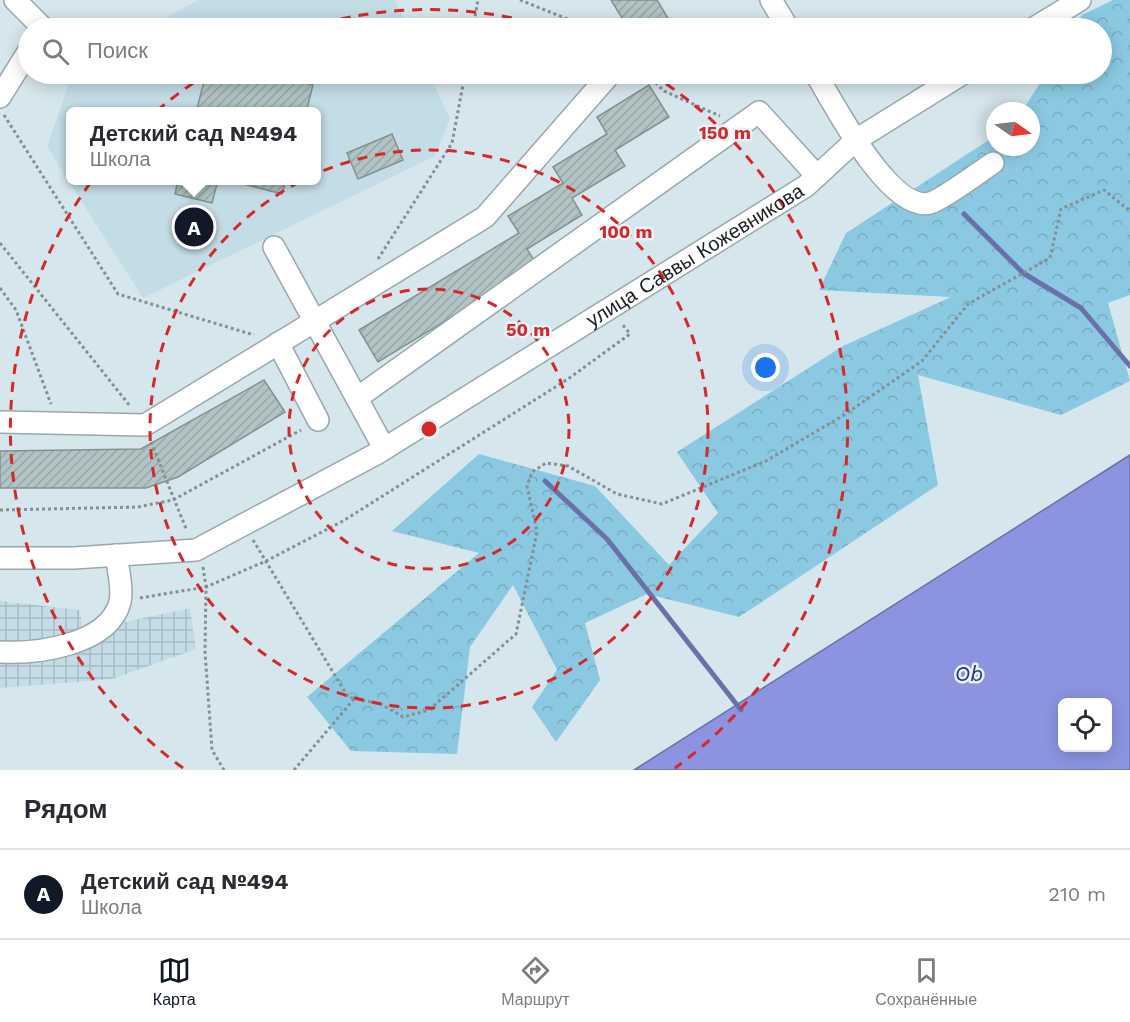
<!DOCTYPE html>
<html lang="ru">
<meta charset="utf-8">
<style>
:root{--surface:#fff;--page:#f2f2f3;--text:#2b2b33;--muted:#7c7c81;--line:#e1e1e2;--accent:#111827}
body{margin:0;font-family:"Work Sans",sans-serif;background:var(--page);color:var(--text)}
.controls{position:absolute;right:18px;bottom:18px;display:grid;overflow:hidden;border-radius:9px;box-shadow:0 3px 15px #0003}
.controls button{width:54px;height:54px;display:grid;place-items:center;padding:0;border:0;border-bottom:2px solid var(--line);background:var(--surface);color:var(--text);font:30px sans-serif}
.compass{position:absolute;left:986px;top:102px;width:54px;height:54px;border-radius:50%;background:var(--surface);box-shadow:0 3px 15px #0003;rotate:104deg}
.you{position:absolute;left:766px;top:368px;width:21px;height:21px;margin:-15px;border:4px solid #fff;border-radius:50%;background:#1a73e8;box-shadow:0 0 0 9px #1a73e833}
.badge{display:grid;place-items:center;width:39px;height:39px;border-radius:50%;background:var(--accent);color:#fff;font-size:20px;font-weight:700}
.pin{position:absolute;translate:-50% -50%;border:3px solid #fff;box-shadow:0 2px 6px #0006}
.popup{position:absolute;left:66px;top:107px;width:255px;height:78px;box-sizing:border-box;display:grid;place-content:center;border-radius:9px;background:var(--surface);filter:drop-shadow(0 2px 4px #0005);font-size:20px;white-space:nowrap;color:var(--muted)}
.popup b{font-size:22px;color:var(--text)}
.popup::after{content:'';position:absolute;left:50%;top:100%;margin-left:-12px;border:12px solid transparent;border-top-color:var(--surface)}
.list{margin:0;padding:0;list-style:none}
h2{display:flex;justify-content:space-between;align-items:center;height:78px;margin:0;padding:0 24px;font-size:26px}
h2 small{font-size:20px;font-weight:400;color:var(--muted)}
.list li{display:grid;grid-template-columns:39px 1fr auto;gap:18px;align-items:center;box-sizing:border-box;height:90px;padding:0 24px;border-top:2px solid var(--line)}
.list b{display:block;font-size:22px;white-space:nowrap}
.list p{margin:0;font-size:20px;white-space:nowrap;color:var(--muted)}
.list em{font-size:20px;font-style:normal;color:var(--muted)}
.icon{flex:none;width:33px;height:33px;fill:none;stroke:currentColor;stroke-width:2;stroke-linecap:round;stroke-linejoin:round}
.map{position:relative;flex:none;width:1130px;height:770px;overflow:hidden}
.search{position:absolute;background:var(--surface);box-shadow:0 3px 15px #0003;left:18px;right:18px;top:18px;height:66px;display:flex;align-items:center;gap:15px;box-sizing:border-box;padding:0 21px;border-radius:33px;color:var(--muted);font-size:22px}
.sheet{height:168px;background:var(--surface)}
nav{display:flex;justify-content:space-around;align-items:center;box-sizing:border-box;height:84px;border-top:2px solid var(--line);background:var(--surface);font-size:16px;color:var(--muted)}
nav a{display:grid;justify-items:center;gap:3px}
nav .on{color:var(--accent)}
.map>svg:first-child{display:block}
.built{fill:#c3dce6;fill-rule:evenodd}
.industrial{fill:url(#industrial-grid)}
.forest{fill:url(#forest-crowns)}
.water{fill:#8c94e1;stroke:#6a71a8;stroke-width:1.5;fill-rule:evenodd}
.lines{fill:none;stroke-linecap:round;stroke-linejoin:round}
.stream{stroke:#6a71a8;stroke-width:5}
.building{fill:url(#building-hatch);stroke:#819292;stroke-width:1.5}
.minor-casing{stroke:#98a8ae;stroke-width:24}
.path{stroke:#849095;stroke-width:3;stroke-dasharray:3 3;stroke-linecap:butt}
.minor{stroke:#fff;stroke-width:21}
.ring{fill:none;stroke:#d62828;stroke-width:3;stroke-dasharray:10 8}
.labels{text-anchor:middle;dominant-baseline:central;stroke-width:5;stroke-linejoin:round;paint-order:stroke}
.street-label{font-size:20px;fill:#1a2023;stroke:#e3f4fa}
.water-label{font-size:21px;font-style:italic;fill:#2f2a83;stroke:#e3f4fa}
.centre{fill:#d62828;stroke:#e3f4fa;stroke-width:3}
.ring-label{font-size:18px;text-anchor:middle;font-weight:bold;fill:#d62828;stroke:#e3f4fa;stroke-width:5;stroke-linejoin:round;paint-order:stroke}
</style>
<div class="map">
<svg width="1130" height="770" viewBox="0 0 1130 770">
<defs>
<pattern id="industrial-grid" width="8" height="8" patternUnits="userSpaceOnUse" patternTransform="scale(1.5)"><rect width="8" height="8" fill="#c3dce6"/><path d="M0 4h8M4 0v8" fill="none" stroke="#a7bcc5"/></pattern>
<pattern id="forest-crowns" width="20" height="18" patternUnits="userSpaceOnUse" patternTransform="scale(1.5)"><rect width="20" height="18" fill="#8ac9e1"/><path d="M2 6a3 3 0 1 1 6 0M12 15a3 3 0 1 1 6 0" fill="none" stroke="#76acc1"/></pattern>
<pattern id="building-hatch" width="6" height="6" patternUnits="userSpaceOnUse" patternTransform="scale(1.5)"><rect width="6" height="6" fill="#b1c3c3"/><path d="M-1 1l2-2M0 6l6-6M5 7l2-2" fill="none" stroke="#98a7a7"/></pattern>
</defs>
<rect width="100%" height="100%" fill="#d6e6ed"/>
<!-- built -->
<g class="built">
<path d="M198 0H395L408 28H147Z"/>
<path d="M72 74H429L450 119 435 156 143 298 47 147ZM71 112H317V180H71Z"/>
</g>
<!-- industrial -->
<path class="industrial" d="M0 601 79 610 84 631 190 608 196 649 112 679 0 688Z"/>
<!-- forest -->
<path class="forest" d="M1113 0H1130V295L1108 303 1130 381 1061 415 918 375 938 485 739 617 647 594 585 623 600 680 556 742 532 707 557 670 513 585 470 647 457 754 351 751 307 697 479 553 392 531 479 454 595 486 669 565 718 513 677 452 843 346 951 297 819 290 846 233 995 136V147H1031V111H1022L1046 74H1102V28H1074L1082 15Z"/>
<!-- water -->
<path class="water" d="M1130 455V770H634ZM1062 702H1108V748H1062Z"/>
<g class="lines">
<!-- stream -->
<g class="stream">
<path d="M964 214 1023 273 1081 308 1130 366"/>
<path d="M545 481 607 539 741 710"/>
</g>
</g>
<!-- building -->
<g class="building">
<path d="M611 0H657L674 28H628Z"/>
<path d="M206 74H269L313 85 306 112H250L236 108 235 112H196Z"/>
<path d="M649 85 669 117 615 150 625 166 572 198 582 215 527 249 537 265 378 362 359 330 519 233 508 216 563 183 553 167 607 134 597 117Z"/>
<path d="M392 134 403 160 358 179 347 153Z"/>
<path d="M178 180H218L212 203 175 194Z"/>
<path d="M229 180H286L282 194Z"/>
<path d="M264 380 285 412 178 477 146 488H0V451L141 449Z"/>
</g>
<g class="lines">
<!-- minor casing -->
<g class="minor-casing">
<g id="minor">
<path d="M15 0 43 28"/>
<path d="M771 0 788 28"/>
<path d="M1034 28 1080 0"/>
<path d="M816 74C834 104 890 213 930 203 944 199 979 172 993 163"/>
<path d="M0 97 28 52"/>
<path d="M274 247 384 448"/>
<path d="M278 343 318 420"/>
<path d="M357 398 759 112 817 176"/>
<path d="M0 422 145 425 485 217 610 74"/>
<path id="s1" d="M0 558H74L196 550 376 454 806 186 856 140 962 74"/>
<path d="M0 652C37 654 109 645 120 602 123 589 118 568 116 555"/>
</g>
</g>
<!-- path -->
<g class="path">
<path d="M520 0 590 28"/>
<path d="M473 28 478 0"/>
<path d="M647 74 664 91 720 116"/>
<path d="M4 115 118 294 254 335"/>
<path d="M0 243 130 406"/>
<path d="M378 259 452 143 465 74"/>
<path d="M0 288 16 310 51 404"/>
<path d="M151 442 187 531"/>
<path d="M0 510 138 507 173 500 301 430"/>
<path d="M253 540 348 697 381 704 403 717 429 710 516 634 537 532 527 486 532 472 546 463 568 466 617 494 662 504 766 461 844 415 922 361 968 304 1050 258 1061 209 1104 190 1130 211"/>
<path d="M203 567 206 587 205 652 212 750 224 770"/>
<path d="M140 598 206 587 266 561 343 521 568 379 630 334 622 324"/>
<path d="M294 770 354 699"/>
</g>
<!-- minor -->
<use href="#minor" class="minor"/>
</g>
<!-- distance rings -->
<g class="ring">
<circle cx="429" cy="429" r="140"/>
<circle cx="429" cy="429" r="279"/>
<path d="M183 768A419 419 0 0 1 207 74M306 28A419 419 0 0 1 552 28M651 74A419 419 0 0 1 675 768"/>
</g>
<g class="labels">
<!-- street labels -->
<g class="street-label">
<text stroke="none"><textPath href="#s1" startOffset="776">улица Саввы Кожевникова</textPath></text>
</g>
<!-- water labels -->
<g class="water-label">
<text x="969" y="673">Ob</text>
</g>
</g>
<circle cx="429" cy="429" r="9" class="centre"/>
<g class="ring-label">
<text x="725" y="139">150 m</text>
<text x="626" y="238">100 m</text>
<text x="528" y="336">50 m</text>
</g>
</svg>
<div class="controls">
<button><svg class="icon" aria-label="locate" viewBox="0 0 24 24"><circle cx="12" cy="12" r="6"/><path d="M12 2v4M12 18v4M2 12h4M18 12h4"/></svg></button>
</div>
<svg class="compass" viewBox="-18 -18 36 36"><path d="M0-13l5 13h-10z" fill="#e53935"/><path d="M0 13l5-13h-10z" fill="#7c7c81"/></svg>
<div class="you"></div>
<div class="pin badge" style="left:194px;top:227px">A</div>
<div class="popup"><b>Детский сад №494</b>Школа</div>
<div class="search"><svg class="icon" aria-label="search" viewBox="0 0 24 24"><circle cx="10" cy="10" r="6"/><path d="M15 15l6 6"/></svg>Поиск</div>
</div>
<section class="sheet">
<h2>Рядом<small></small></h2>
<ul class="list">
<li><span class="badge">A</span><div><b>Детский сад №494</b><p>Школа</p></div><em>210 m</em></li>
</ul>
</section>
<nav>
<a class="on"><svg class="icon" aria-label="map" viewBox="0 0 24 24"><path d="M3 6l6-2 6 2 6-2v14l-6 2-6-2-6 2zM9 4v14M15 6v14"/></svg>Карта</a>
<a><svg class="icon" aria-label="directions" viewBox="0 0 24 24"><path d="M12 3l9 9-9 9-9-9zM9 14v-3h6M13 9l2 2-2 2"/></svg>Маршрут</a>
<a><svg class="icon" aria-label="saved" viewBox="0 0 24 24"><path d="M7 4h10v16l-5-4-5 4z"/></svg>Сохранённые</a>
</nav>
